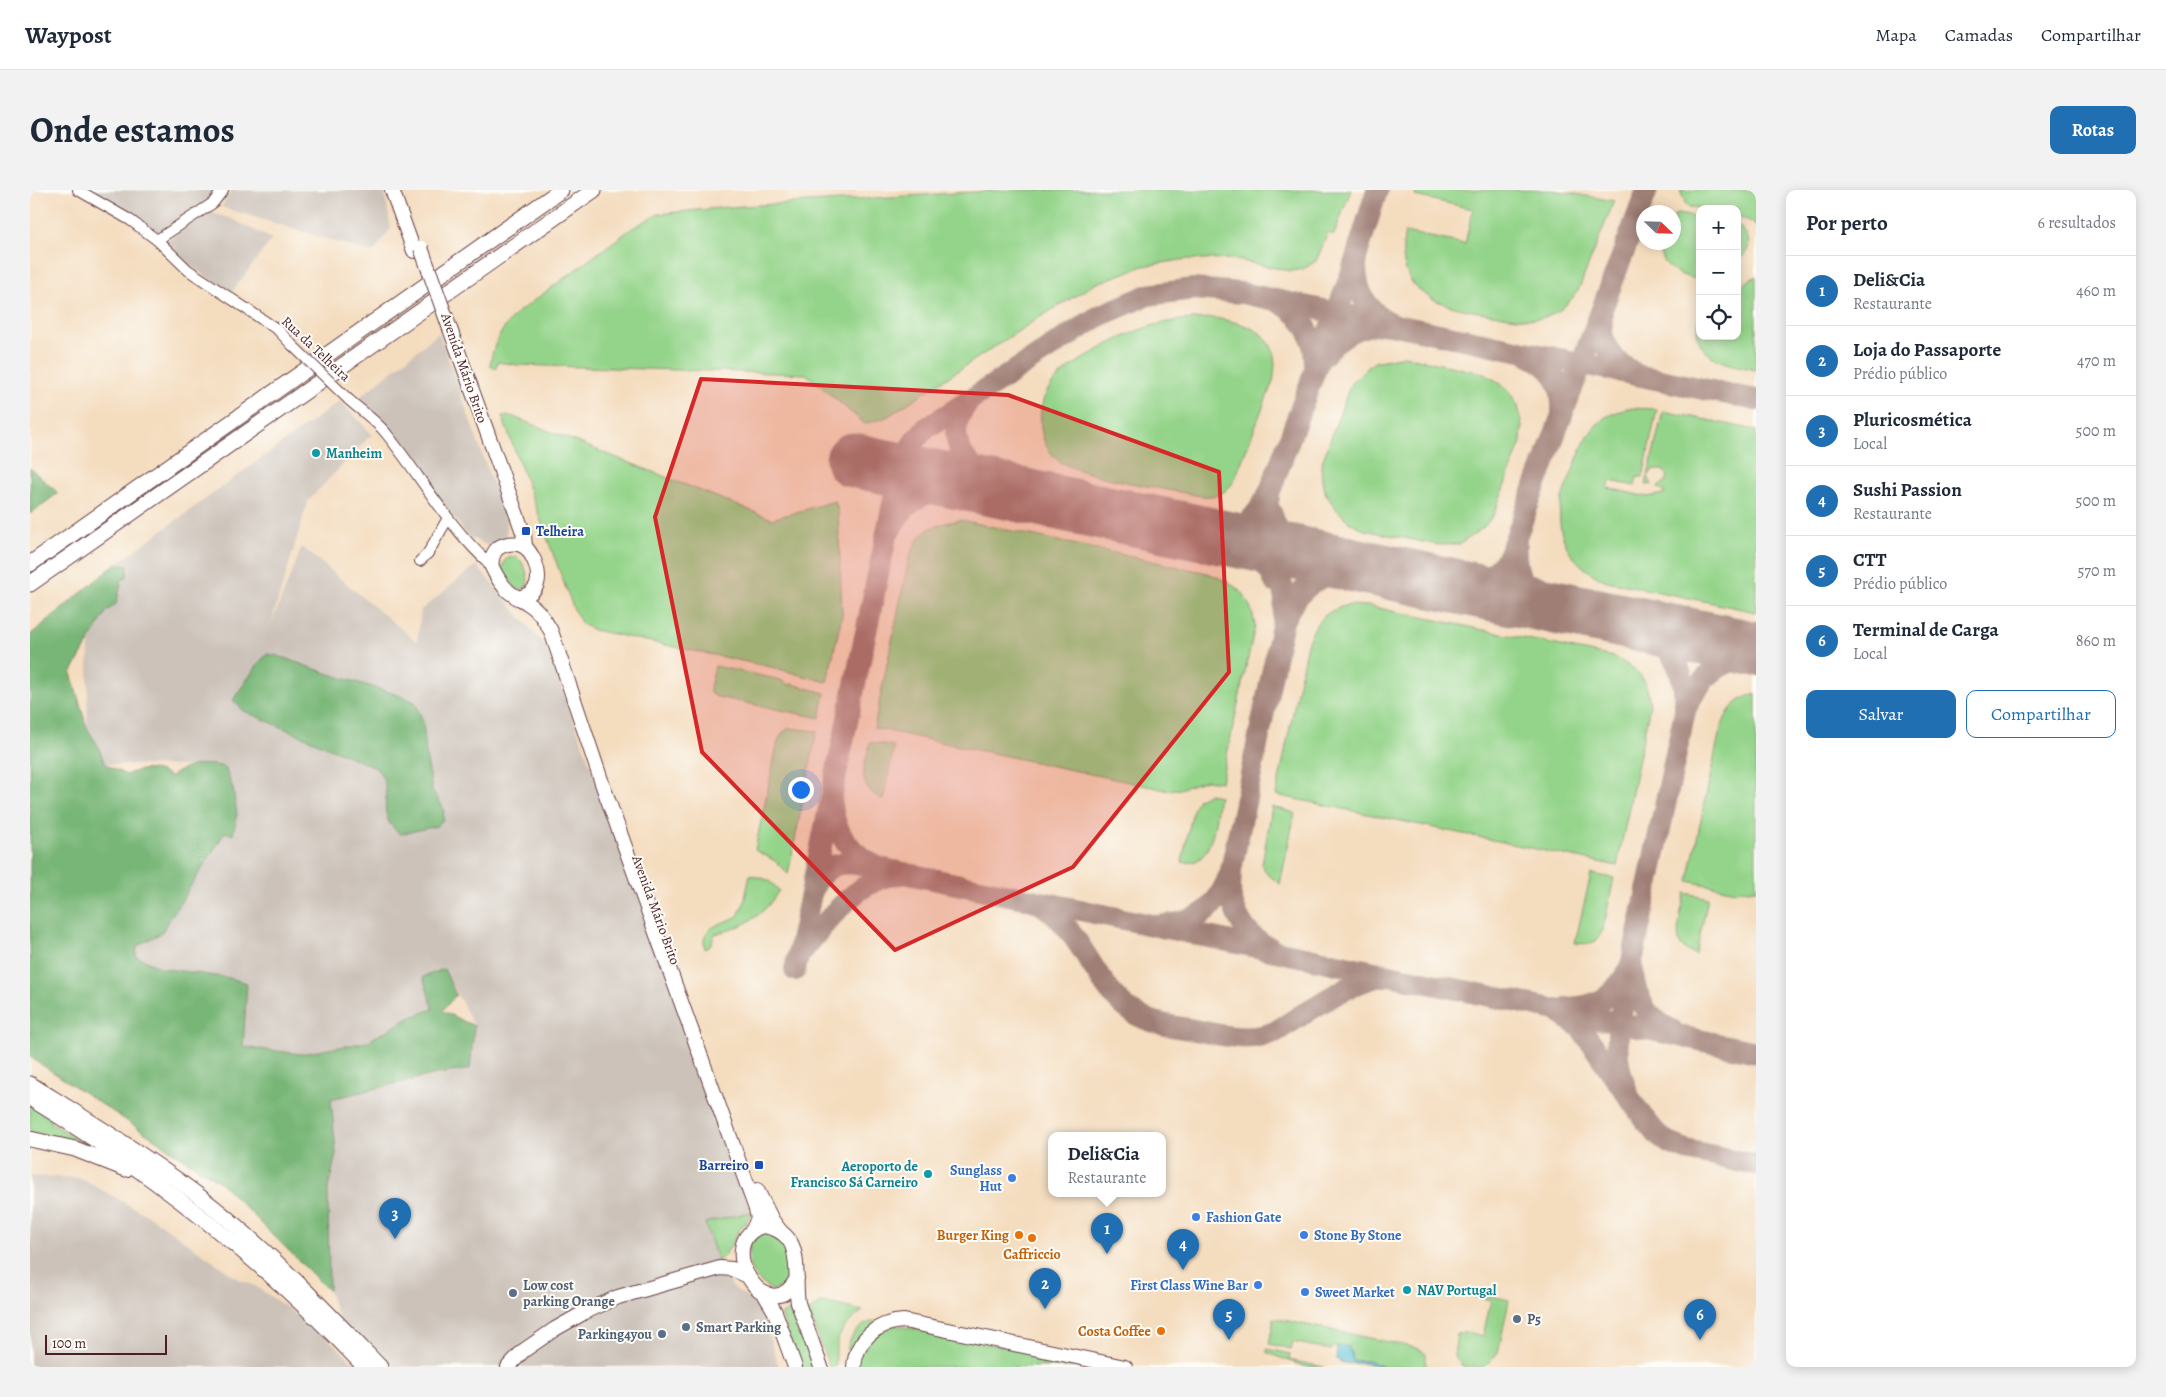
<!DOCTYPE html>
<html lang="pt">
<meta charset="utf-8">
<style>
:root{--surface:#fff;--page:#f2f2f3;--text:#1f2937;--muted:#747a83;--line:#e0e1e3;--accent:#1f6fb2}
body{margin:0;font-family:Alegreya,serif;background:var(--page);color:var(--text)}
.controls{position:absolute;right:15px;top:15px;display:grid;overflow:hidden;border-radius:10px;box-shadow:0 2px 12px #0003}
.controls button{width:45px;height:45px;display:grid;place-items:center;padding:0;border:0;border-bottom:1px solid var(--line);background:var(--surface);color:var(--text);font:25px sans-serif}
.compass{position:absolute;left:1606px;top:15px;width:45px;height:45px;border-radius:50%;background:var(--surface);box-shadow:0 2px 12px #0003;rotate:113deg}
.scale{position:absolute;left:15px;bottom:12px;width:122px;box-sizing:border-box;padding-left:5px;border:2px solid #4a1f2b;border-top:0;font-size:14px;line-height:18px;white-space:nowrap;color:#4a1f2b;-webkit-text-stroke:4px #fdfcf7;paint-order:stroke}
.you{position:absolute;left:770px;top:599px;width:18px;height:18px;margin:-12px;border:4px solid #fff;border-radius:50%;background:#1a73e8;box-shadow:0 0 0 8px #1a73e833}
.badge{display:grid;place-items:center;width:32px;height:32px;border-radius:50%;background:var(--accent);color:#fff;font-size:16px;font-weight:700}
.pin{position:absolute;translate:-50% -41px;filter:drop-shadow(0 1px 2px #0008)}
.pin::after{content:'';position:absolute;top:26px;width:18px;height:15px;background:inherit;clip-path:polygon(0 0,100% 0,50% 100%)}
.popup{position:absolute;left:1018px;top:942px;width:118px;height:65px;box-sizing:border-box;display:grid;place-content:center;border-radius:10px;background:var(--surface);filter:drop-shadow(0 1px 4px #0005);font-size:16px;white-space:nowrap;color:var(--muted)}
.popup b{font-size:19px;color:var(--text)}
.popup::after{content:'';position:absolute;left:50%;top:100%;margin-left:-10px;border:10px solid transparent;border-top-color:var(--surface)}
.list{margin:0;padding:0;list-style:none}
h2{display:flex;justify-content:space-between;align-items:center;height:65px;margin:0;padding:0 20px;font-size:21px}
h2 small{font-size:16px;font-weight:400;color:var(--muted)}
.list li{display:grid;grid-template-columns:32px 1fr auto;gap:15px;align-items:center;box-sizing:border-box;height:70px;padding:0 20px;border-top:1px solid var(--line)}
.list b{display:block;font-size:19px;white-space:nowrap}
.list p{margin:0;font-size:16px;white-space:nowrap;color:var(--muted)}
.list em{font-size:16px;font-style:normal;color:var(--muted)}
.actions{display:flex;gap:10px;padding:15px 20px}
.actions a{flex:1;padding:11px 0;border:1px solid var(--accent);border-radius:10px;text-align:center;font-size:18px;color:var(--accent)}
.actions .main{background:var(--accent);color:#fff}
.icon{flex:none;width:28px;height:28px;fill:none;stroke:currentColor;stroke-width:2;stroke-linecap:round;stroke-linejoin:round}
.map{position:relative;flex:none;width:1726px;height:1177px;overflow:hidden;border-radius:10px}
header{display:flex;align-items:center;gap:30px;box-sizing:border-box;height:70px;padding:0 25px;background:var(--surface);border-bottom:1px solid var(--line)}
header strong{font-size:24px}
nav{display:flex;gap:28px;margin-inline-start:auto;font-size:18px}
.intro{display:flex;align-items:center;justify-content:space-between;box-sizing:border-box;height:120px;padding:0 30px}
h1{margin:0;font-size:35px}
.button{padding:12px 22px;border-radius:10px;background:var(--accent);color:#fff;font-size:18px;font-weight:700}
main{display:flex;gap:30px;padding:0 30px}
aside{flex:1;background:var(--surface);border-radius:10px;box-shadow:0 2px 12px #0003}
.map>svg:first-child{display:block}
.industrial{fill:#ccc2b9}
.green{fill:#94d48a;stroke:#6f7a5a}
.forest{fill:#77b676;stroke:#606a50}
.water{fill:#57c1d3;stroke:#50707f}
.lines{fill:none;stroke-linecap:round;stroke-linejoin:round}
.taxiway{stroke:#9f7e74;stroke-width:22}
.runway{stroke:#9f7e74;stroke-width:55}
.minor-casing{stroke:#643b41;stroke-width:12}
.major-casing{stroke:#643b41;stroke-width:16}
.highway-casing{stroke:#643b41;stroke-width:17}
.minor{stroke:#fff;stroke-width:10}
.major{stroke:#fff;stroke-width:14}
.highway{stroke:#fff;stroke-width:15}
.minor-bridge-casing{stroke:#643b41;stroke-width:12;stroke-linecap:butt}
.major-bridge-casing{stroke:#643b41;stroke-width:16;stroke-linecap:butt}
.minor-bridge{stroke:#fff;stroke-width:10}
.major-bridge{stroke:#fff;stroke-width:14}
.marked{fill:#d62828;fill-opacity:0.2;stroke:#d62828;stroke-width:4;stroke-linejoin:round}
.culture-dot{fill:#0f9aa8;stroke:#fdfcf7;stroke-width:2}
.transit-dot{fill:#1a4fb4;stroke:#fdfcf7;stroke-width:2}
.shop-dot{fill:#3f7fe0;stroke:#fdfcf7;stroke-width:2}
.food-dot{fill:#e8710a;stroke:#fdfcf7;stroke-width:2}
.service-dot{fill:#5c6f8a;stroke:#fdfcf7;stroke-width:2}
.labels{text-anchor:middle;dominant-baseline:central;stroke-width:4;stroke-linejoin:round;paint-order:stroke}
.street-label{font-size:14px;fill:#4a1f2b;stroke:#fdfcf7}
.culture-label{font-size:14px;font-weight:bold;fill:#0d838f;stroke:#fdfcf7;text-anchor:start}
.transit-label{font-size:14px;font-weight:bold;fill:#164399;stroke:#fdfcf7;text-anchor:start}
.shop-label{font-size:14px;font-weight:bold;fill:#366cbe;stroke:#fdfcf7;text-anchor:start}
.food-label{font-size:14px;font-weight:bold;fill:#c56008;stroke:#fdfcf7;text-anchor:end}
.service-label{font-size:14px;font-weight:bold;fill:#4e5e75;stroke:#fdfcf7;text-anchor:start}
</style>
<header>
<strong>Waypost</strong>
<nav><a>Mapa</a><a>Camadas</a><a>Compartilhar</a></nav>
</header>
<div class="intro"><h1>Onde estamos</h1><a class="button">Rotas</a></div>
<main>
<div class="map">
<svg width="1726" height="1177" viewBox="0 0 1726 1177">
<rect width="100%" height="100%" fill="#fdfcf7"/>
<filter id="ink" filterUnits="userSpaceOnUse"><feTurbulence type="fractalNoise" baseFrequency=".02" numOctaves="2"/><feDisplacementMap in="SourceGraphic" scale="10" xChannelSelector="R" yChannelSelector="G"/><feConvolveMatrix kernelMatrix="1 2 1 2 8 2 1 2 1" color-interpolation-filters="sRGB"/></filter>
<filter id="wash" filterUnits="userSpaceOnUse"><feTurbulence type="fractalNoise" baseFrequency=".0096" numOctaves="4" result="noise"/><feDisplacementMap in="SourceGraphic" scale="20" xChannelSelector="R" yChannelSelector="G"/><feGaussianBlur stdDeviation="1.12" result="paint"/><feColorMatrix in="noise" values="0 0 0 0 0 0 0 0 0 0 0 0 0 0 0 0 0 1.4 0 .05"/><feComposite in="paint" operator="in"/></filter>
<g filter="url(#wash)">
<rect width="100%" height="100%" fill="#f4dcbe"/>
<!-- industrial -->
<g class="industrial">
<path d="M58 0H193L132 47Z"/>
<path d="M202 0H354L361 38 343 63 191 17Z"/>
<path d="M179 22 202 29 242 49 201 103 133 58 139 49Z"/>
<path d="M409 143 477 334 476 352 462 358 438 346 330 207Z"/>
<path d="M310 211 342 244 278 311 240 437 272 357 387 452 391 420 446 375 516 457 617 725 721 1022 675 1034 702 1097 729 1116 749 1177H0V986L50 988 124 1029 208 1089 227 1097 256 1117 304 1154 324 1173 299 1101 298 999 306 964 301 909 440 879 444 836 414 779 401 811 404 819 381 827 336 851 271 864 213 857 217 793 199 788 131 778 106 766 107 756 131 743 195 641V577L75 574 57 538 59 454 96 379 86 374Z"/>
</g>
<!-- green -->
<g class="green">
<path d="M975 0H1321L1304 45 1298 43 1286 71 1273 79 1261 81 1201 69H1157L1113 76 1065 94 1007 129 857 227 835 234 776 184 488 175 468 172 465 179 460 175C463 154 471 139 487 123L601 39 628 24 698 17Z"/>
<path d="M1387 0H1523L1584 11 1548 101C1540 111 1532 121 1519 126 1501 132 1480 127 1462 124 1412 117 1362 106 1375 42L1435 54 1443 19 1385 6Z"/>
<path d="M1650 0H1726V37L1723 33 1707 25V19L1659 17 1655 13Z"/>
<path d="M1648 24 1670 28V89C1647 87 1630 76 1628 53L1644 52V25Z"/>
<path d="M1707 35C1722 45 1723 61 1707 71Z"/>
<path d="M1726 86V180C1704 175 1676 173 1668 148 1666 140 1666 133 1670 125V146H1707V98Z"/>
<path d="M1184 128C1221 134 1253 144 1243 191L1204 291C1196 304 1186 307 1171 306 1142 300 1042 286 1025 268 1017 260 1012 248 1011 237 1010 222 1011 209 1020 197 1034 175 1088 148 1112 139 1135 130 1159 129 1184 128Z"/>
<path d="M1374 166 1452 183 1467 191 1479 201 1488 216 1492 236 1491 252 1464 324 1454 337 1430 354 1408 355 1334 340 1318 331 1306 319 1296 304 1292 290 1291 275 1321 193 1344 172Z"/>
<path d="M1597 218 1627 219 1613 287H1607L1605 296 1580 291 1578 298 1617 307 1634 304V300L1627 298 1636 291 1637 285 1633 280H1622L1618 287 1622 295 1616 294 1633 221 1726 240V422L1577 391C1545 379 1524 349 1531 313 1533 301 1540 289 1544 277 1551 259 1557 242 1573 229 1579 224 1590 222 1597 218Z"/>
<path d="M472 226H481L742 329 805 311 808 322 812 425 797 492 741 477 564 440 552 434 544 420Z"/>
<path d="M931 330 1177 383C1206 394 1220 403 1225 436L1191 592 1176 590 1150 599 1136 600 844 538 879 368C890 339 901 335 931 330Z"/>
<path d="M485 366C494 370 500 387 497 396L491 400 485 397 472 378 476 369Z"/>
<path d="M1317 415 1339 416 1583 467C1609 480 1616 485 1620 515L1587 676 1246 605 1277 454C1287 430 1292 423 1317 415Z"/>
<path d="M685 476 751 490 758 495 762 494 795 503 790 528 687 507 680 503V498Z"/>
<path d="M1726 503V699L1705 701 1658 691 1689 545C1697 520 1702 512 1726 503Z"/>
<path d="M759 538 787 541 758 684 745 671 725 660 748 551 752 543Z"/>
<path d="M840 552 864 556 853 610C824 595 835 578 840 552Z"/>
<path d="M1179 604 1189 606C1185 628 1184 679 1152 672L1163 619 1168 609Z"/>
<path d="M1242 617 1265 623 1250 694 1236 683 1232 675Z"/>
<path d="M1561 684 1584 688 1573 740 1566 751 1558 754 1545 753Z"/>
<path d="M720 685 738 690 749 700C734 726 714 737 685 744L680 756 675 759C668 736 694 734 708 726L714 713Z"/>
<path d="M1655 703 1678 708 1666 765C1661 763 1656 761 1652 757 1643 747 1653 715 1655 703Z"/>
<path d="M0 915 23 930 20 932 54 954 0 944Z"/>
<path d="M721 1022C719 1031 713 1034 708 1042 701 1053 700 1062 688 1071L675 1033Z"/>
<path d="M740 1041C757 1054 768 1078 755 1097L742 1100C718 1085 716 1074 722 1047Z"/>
<path d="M1427 1099 1479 1110 1468 1163 1454 1177H1433L1424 1166 1427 1144 1437 1142 1453 1146 1461 1110 1426 1103Z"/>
<path d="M793 1112 833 1121C811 1136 804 1149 806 1177H799L779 1121Z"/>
<path d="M764 1119 785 1177H770L751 1124Z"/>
<path d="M1244 1128 1387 1158 1396 1164V1177H1357L1334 1171H1323L1321 1168V1162L1310 1156 1303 1157 1301 1160 1263 1152 1261 1159 1239 1154Z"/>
<path d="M844 1131 1076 1177H823C809 1158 824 1136 844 1131Z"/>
<path d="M1237 1159 1260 1164 1259 1170 1294 1177H1276L1237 1163Z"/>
</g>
<!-- forest -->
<g class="forest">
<path d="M0 278 28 303 0 324Z"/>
<path d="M86 374 98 376 97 387 92 390 86 414 76 422 41 483 57 538 68 556 75 574 96 585C109 578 127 577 140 587 158 574 173 572 195 577L203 599 207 624 203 645 195 642 131 743 107 756 106 766 131 778 199 788 217 793 213 857 271 864 336 852 381 827 403 819 393 787 414 779 426 805 412 821 444 836 440 879 404 885 301 909 306 964 298 999 299 1101 191 993 0 867V445Z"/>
<path d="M237 464C254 466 269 474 285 479 318 491 353 498 385 512L393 532 396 563 402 600 414 619 413 630 407 636 371 644C345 627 362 609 353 588 351 584 348 581 346 578L214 521 203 510 228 474Z"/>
</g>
<!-- water -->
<path class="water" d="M1314 1156 1319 1157 1323 1171H1341L1352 1177C1347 1177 1345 1175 1340 1174 1327 1172 1317 1177 1306 1169L1307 1157Z"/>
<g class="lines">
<!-- taxiway -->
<g class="taxiway">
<path d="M1326 75C1326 100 1335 119 1357 131"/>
<path d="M1249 112C1275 126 1285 146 1285 176"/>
<path d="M1572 125C1569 153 1580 169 1603 182"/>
<path d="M1294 165C1310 146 1327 135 1352 134"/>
<path d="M1500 166C1525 178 1533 194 1532 222"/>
<path d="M940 210C908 246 937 282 974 297"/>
<path d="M1239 307 1235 322V341L1245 366 1255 409 1253 431"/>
<path d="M1241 322C1248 345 1257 354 1278 366"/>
<path d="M860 340C888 280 954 298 1006 309"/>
<path d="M1178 344C1213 341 1224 333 1240 301L1321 84 1347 0"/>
<path d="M1178 345C1204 353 1235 364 1245 392"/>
<path d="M1486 352C1484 384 1492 394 1515 415"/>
<path d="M1427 397C1453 392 1461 388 1478 368L1617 0"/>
<path d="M1655 520C1671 485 1689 472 1726 463"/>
<path d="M802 614C804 644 823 666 850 678L1726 862"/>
<path d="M783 698C797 669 817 671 844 677"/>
<path d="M1009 713C1053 738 1065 802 1107 825 1126 835 1149 837 1170 841 1196 846 1218 852 1245 842 1275 824 1320 790 1354 786"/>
<path d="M1134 735C1170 732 1186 719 1199 686"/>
<path d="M1239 757C1219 749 1207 729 1201 708 1199 700 1201 689 1201 680L1253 431C1258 422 1263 411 1270 404 1290 381 1321 379 1349 380"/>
<path d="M770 764C795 733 829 686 871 684"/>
<path d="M765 780 870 280C875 263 883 251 895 239L1069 126 1118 105 1163 99 1212 103 1726 210"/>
<path d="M1603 781C1609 812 1613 826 1642 840"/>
<path d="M1539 818C1569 816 1581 808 1597 783"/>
<path d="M1531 824 1551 838 1612 926 1627 944 1639 953 1656 960 1726 975"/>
<path d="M1598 904C1587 876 1586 863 1589 833L1655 521C1656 475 1641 454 1602 433"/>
</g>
<!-- runway -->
<path class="runway" d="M823 270 1726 459"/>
</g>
</g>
<g filter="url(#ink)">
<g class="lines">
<!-- minor casing -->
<g class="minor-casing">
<g id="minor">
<path d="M48 0 100 30 127 50 158 80 248 140 262 155"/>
<path d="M127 50 183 13 193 0"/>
<path d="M318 209C330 220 345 230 355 242 391 286 418 337 461 375"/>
<path d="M390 371 398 363 418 328"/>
</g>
</g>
<!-- major casing -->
<g class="major-casing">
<g id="major">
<path d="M362 0 384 61"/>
<path d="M419 136 494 345 495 357"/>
<path d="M487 408C509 404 512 389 504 370 502 366 499 360 495 357 486 351 469 353 464 363 462 367 462 371 461 375 465 384 471 394 478 401 485 407 492 409 499 414 509 420 515 431 521 441L573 596 726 1019 728 1029 722 1041"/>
<path d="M727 1000 742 1030 751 1042"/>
<path d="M767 1088C737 1144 681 1050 733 1036 777 1042 763 1085 768 1113L791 1177"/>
<path d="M735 1105 745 1122 765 1177"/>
<path d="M478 1177 493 1161 525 1139 557 1121 588 1107 690 1078 702 1079 718 1086"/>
<path d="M824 1177C826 1149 848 1132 874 1131L1095 1177"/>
</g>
</g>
<!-- highway casing -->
<g class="highway-casing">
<g id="highway">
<path d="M0 374 531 0"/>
<path d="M0 394 564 0"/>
<path d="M0 894C62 933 125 971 183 1017 243 1065 296 1121 350 1177"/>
<path d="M0 908C123 983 236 1072 335 1177"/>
<path d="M0 949 45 959 96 979"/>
</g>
</g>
<!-- minor -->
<use href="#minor" class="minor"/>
<!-- major -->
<use href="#major" class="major"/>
<!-- highway -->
<use href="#highway" class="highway"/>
<!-- minor-bridge casing -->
<g class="minor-bridge-casing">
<path id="minor-bridge" d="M262 155 318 209"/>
</g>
<!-- major-bridge casing -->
<g class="major-bridge-casing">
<path id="major-bridge" d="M391 58 419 136"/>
</g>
<!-- minor-bridge -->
<use href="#minor-bridge" class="minor-bridge"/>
<!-- major-bridge -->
<use href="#major-bridge" class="major-bridge"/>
</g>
</g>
<!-- marked area -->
<path class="marked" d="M671 189 978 205 1189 282 1199 482 1043 677 865 760 672 562 625 327Z"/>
<!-- markers -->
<g class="culture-dot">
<circle cx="286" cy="263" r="5"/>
<circle cx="898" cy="984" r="5"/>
<circle cx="1377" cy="1100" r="5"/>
</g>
<g class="transit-dot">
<rect x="491" y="336" width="10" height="10" rx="2.5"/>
<rect x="724" y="970" width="10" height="10" rx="2.5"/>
</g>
<g class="shop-dot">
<circle cx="982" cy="988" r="5"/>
<circle cx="1166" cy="1027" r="5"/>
<circle cx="1274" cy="1045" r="5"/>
<circle cx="1228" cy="1095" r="5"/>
<circle cx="1275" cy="1102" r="5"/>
</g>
<g class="food-dot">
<circle cx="989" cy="1045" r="5"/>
<circle cx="1002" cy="1048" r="5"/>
<circle cx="1131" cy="1141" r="5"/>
</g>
<g class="service-dot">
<circle cx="483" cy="1103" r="5"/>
<circle cx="1487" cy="1129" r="5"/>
<circle cx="656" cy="1137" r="5"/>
<circle cx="632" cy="1144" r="5"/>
</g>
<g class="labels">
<!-- street labels -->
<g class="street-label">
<text transform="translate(286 159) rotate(43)">Rua da Telheira</text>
<text transform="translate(434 178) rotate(71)">Avenida Mário Brito</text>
<text transform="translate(626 720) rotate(70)">Avenida Mário Brito</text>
</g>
<!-- culture labels -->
<g class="culture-label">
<text x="296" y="263">Manheim</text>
<text x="888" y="976" text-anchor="end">Aeroporto de<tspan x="888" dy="16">Francisco Sá Carneiro</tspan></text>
<text x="1387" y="1100">NAV Portugal</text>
</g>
<!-- transit labels -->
<g class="transit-label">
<text x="506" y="341">Telheira</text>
<text x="719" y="975" text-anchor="end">Barreiro</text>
</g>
<!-- shop labels -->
<g class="shop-label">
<text x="972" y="980" text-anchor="end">Sunglass<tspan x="972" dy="16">Hut</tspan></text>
<text x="1176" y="1027">Fashion Gate</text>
<text x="1284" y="1045">Stone By Stone</text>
<text x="1218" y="1095" text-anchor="end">First Class Wine Bar</text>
<text x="1285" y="1102">Sweet Market</text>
</g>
<!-- food labels -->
<g class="food-label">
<text x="979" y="1045">Burger King</text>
<text x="1002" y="1064" text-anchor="middle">Caffriccio</text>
<text x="1121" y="1141">Costa Coffee</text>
</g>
<!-- service labels -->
<g class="service-label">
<text x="493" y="1095">Low cost<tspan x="493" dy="16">parking Orange</tspan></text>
<text x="1497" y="1129">P5</text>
<text x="666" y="1137">Smart Parking</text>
<text x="622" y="1144" text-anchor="end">Parking4you</text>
</g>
</g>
</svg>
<div class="controls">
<button>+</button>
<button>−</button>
<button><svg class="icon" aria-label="locate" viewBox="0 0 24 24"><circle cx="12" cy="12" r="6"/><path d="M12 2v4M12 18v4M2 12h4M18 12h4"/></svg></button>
</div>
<svg class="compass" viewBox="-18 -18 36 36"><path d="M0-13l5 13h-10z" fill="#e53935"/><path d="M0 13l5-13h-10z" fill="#747a83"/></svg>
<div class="scale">100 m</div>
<div class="you"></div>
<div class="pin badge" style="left:1077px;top:1064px">1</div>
<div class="popup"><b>Deli&amp;Cia</b>Restaurante</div>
<div class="pin badge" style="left:1015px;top:1119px">2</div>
<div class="pin badge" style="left:365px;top:1049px">3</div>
<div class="pin badge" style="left:1153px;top:1080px">4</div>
<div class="pin badge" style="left:1199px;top:1150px">5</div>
<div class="pin badge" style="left:1670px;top:1150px">6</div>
</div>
<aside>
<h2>Por perto<small>6 resultados</small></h2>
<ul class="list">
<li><span class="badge">1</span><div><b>Deli&amp;Cia</b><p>Restaurante</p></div><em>460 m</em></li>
<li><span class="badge">2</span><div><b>Loja do Passaporte</b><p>Prédio público</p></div><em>470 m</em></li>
<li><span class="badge">3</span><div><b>Pluricosmética</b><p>Local</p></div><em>500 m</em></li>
<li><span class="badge">4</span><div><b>Sushi Passion</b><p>Restaurante</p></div><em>500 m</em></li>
<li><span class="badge">5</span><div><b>CTT</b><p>Prédio público</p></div><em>570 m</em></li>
<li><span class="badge">6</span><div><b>Terminal de Carga</b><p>Local</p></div><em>860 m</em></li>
</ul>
<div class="actions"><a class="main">Salvar</a><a>Compartilhar</a></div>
</aside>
</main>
